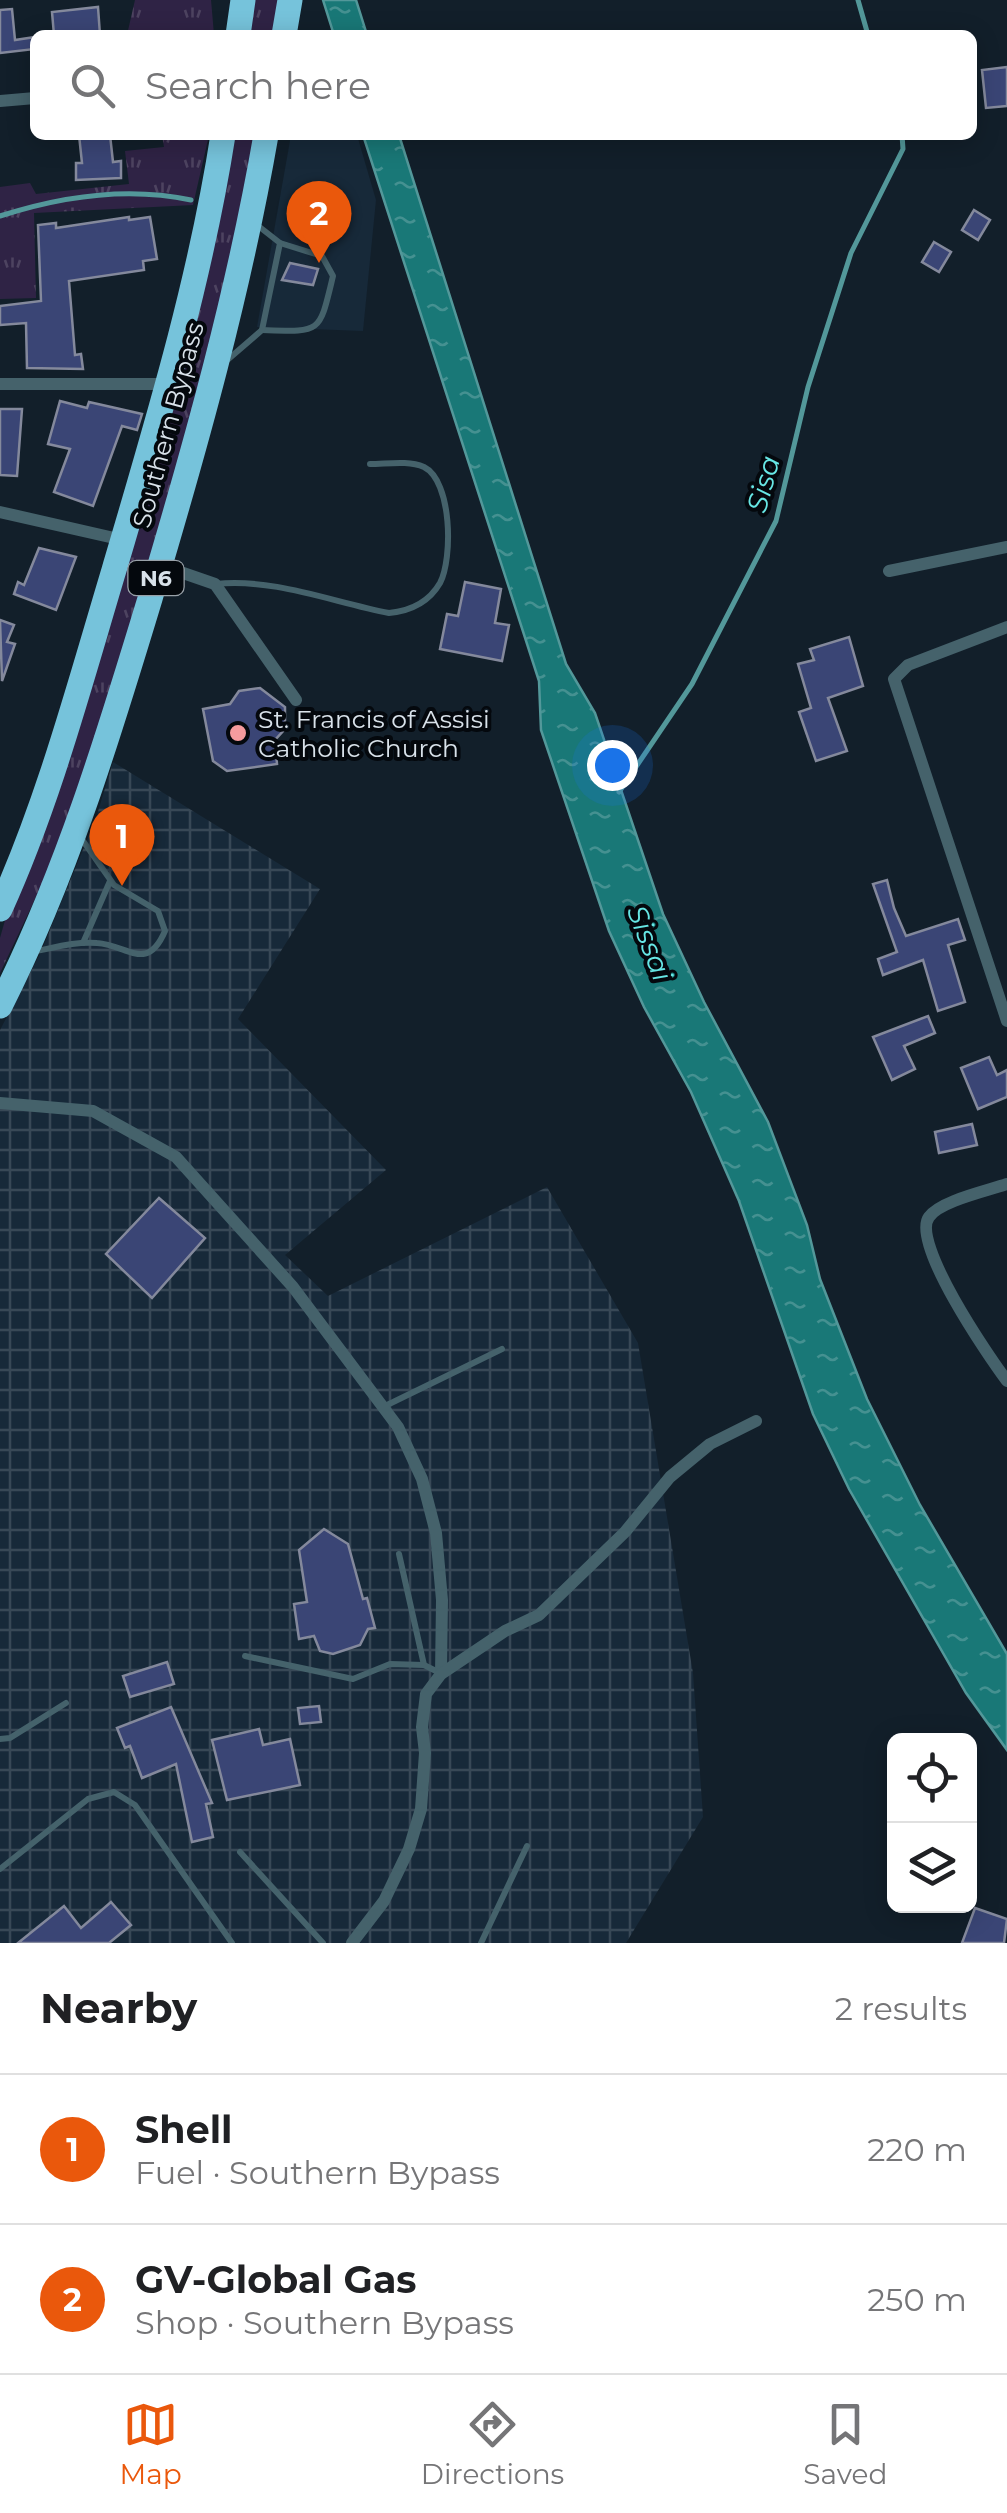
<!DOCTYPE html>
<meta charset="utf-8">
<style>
:root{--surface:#fff;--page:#f6f6f6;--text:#202124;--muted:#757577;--line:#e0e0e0;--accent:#ea580c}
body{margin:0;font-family:Montserrat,sans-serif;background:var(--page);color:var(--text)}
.controls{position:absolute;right:30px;bottom:30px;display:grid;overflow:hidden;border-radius:15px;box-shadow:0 5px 25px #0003}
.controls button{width:90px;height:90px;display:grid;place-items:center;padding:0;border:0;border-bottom:2px solid var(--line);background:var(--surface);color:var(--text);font:50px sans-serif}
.you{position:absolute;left:612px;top:765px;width:35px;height:35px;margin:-25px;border:8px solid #fff;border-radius:50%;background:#1a73e8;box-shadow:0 0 0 15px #1a73e833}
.badge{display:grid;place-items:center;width:65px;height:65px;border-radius:50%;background:var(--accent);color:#fff;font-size:32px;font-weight:700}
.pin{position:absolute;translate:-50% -82px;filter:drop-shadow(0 2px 5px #0008)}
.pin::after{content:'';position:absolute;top:52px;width:35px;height:30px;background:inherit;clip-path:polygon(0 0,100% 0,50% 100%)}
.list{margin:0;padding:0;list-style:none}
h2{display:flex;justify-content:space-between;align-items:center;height:130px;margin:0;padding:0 40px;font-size:42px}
h2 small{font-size:32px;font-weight:400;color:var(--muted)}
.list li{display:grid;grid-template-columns:65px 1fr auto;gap:30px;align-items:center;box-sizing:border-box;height:150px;padding:0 40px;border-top:2px solid var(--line)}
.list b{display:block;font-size:38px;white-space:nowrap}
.list p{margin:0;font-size:32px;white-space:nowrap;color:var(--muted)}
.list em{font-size:32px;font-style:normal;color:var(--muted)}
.icon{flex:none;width:55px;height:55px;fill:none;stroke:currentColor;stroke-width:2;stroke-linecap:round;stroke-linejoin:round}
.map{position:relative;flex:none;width:1007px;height:1943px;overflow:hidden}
.search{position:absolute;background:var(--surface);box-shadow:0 5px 25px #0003;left:30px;right:30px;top:30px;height:110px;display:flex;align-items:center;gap:25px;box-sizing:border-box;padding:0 35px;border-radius:15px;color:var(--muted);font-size:38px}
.sheet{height:430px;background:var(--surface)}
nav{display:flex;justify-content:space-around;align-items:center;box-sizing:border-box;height:140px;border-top:2px solid var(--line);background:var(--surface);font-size:28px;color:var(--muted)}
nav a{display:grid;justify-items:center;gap:5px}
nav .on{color:var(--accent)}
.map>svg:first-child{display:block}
.built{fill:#172939}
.industrial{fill:url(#industrial-grid)}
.grass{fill:url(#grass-tufts)}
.water{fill:url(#water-ripples);stroke:#53989a;stroke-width:2.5}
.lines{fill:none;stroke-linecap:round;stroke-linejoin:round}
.stream{stroke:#53989a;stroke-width:5}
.building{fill:#3a4575;stroke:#84899c;stroke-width:2.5}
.lane{stroke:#45626b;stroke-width:6}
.street{stroke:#45626b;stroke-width:12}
.highway{stroke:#76c3db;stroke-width:25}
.poi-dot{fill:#f59b9e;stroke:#04080d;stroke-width:4}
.labels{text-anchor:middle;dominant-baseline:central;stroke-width:8;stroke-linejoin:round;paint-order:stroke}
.shield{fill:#04080d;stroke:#99a1a8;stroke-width:2.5}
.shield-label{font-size:22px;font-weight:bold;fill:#d9e2ea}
.street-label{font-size:25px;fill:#d9e2ea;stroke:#04080d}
.poi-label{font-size:25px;fill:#d9e2ea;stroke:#04080d;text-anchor:start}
.water-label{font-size:28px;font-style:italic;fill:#67e7e5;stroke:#04080d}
</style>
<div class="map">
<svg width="1007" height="1943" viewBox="0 0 1007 1943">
<defs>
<pattern id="industrial-grid" width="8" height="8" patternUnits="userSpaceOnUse" patternTransform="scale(2.5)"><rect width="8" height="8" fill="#172939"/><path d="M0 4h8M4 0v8" fill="none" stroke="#384856"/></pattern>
<pattern id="grass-tufts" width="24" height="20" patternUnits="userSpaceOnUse" patternTransform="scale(2.5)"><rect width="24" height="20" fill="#2f2345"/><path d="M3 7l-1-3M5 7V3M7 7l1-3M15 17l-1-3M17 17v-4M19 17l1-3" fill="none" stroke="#4d4360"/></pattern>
<pattern id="water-ripples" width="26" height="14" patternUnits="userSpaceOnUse" patternTransform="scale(2.5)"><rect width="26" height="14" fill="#197877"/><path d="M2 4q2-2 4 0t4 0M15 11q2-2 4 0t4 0" fill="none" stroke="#459191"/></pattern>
</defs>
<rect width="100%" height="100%" fill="#121f2a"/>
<!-- built -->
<path class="built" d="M291 135H357L376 200 363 331 257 327Z"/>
<!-- industrial -->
<path class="industrial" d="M113 762 320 889 238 1019 386 1170 285 1255 328 1296 547 1187 638 1343 693 1673 703 1817 626 1943H0V1030L40 954 96 818Z"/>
<!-- grass -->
<g class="grass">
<path d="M135 0H211L214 35H127Z"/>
<path d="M253 0H282L275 35H248Z"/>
<path d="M162 135H209L193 205 34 213 36 298 0 299V187L30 183 36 194 129 184 125 151 164 147Z"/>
<path d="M229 135H256L237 237 193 416 136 608 61 844 0 973V938Z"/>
</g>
<!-- water -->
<g class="water">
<path d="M323 0H356L367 35H334Z"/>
<path d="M363 135H399L566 664 595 713 663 914 704 1002 768 1122 807 1225 820 1279 867 1399 920 1505 1007 1654V1750L966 1693 849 1489 813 1414 739 1201 691 1092 644 1007 609 931 541 730 539 681Z"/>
</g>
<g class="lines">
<!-- stream -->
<g class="stream">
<path d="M858 0 868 35"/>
<path d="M0 216C62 196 126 186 191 200"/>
<path d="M619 792 692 684 776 521 808 387 851 253 903 149 902 135"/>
</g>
</g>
<!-- building -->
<g class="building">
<path d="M98 7 100 35H54L52 12Z"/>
<path d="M12 9 15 40 35 37V49L0 53V10Z"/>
<path d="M1007 67V106L986 108 982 70Z"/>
<path d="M79 135H110L113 162 121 161V178L76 180V163H82Z"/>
<path d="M974 210 990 220 978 240 962 230Z"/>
<path d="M129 217V220L150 217 157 259 143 261 144 270 69 281 75 355 81 354 83 369 27 368 26 323 0 325V306L41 301 38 225 56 223V228Z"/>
<path d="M934 242 951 252 939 272 922 262Z"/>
<path d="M290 263 318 269 313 285 282 280Z"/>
<path d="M60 401 87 408 89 402 142 414 137 430 122 426 93 506 54 492 70 449 48 444Z"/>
<path d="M0 409H22L17 476 0 475Z"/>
<path d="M39 548 76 557 56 610 14 594 18 582 24 585Z"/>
<path d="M465 582 501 589 495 623 509 625 502 661 440 649 447 614 458 616Z"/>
<path d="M0 620 14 625 7 642 15 644 2 681Z"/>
<path d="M849 637 863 686 828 698 847 751 816 761 799 712 811 708 798 664 814 660 810 649Z"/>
<path d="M260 688 285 707V729L275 740 277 764 227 771 213 761 203 709 230 704 239 691Z"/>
<path d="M887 880 894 908 906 936 958 919 965 940 948 945 965 1002 938 1011 923 960 883 975 878 959 897 952 873 884Z"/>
<path d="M928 1016 935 1033 904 1046 915 1069 892 1080 873 1037Z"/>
<path d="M989 1057 997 1075 1007 1070V1097L978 1109 961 1068Z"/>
<path d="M972 1124 977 1145 939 1153 935 1132Z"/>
<path d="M159 1198 205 1238 152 1298 106 1254Z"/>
<path d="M324 1529 348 1544 363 1599 367 1598 375 1628 368 1629 360 1645 333 1654 320 1651 314 1636 299 1639 294 1604 307 1602 299 1550Z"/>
<path d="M167 1662 174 1684 130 1697 123 1676Z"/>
<path d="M319 1706 321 1722 300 1724 298 1708Z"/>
<path d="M171 1707 212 1803 206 1804 213 1837 192 1842 176 1764 142 1778 130 1746 125 1748 117 1728Z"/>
<path d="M259 1729 263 1745 290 1739 300 1785 227 1800 212 1740Z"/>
<path d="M111 1902 131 1925 109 1943H18L64 1906 81 1928Z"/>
<path d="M975 1908 1007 1919 1004 1943H962Z"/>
</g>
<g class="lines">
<!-- lane -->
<g class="lane">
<path d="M262 330C322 332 319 334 333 276L322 256 280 243"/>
<path d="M225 362 262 330 280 243 257 225"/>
<path d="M216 584C274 578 332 602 389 613 410 611 429 602 440 583 453 558 452 481 424 467 408 460 387 464 370 464"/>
<path d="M83 943 110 881"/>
<path d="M32 952C53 948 76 941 97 943 128 945 147 973 165 931L158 911 114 885 81 838"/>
<path d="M385 1406 502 1349"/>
<path d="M399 1554 424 1665"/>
<path d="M245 1656 353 1679 390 1664 424 1665 440 1673"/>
<path d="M0 1739 10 1738 66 1703"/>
<path d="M240 1852 323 1943"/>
<path d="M0 1869 88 1799 114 1792 135 1805 232 1943"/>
<path d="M481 1943 527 1846"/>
</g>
<!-- street -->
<g class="street">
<path d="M0 101 35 98"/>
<path d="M0 384H169"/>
<path d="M0 512 123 540"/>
<path d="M160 565 215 584 296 700"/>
<path d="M889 571 1007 547"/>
<path d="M1007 627 908 665 894 679 1007 1021"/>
<path d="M0 1103 93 1111 176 1157 293 1287 398 1427 422 1479 436 1533 442 1600 441 1674"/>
<path d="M1007 1184C987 1191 940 1201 929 1217 910 1242 989 1357 1007 1381"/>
<path d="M352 1943 384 1901 409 1849 421 1809 425 1753 422 1727 426 1694 441 1674 505 1631 539 1615 625 1532 670 1477 710 1444 756 1421"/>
</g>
<!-- highway -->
<g class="highway">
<path d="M238 35 243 0"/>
<path d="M284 35 290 0"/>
<path d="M0 909C49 801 80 683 114 570 156 427 200 283 223 135"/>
<path d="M0 1006C67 874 109 734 152 592 197 441 239 291 266 135"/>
</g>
</g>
<!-- markers -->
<circle class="poi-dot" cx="238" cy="733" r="10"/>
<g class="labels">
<!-- shield labels -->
<rect class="shield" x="128.5" y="561" width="55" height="34" rx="8"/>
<g class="shield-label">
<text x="156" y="578">N6</text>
</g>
<!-- street labels -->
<g class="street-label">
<text transform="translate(168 425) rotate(-75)">Southern Bypass</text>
</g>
<!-- poi labels -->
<g class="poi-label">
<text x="258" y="719">St. Francis of Assisi<tspan x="258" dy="29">Catholic Church</tspan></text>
</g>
<!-- water labels -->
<g class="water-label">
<text transform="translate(763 484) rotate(-75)">Sisa</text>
<text transform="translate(650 943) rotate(69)">Sissai</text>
</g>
</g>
</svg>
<div class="controls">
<button><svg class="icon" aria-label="locate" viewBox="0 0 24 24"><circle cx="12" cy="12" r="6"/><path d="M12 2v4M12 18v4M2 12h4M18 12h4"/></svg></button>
<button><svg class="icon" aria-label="layers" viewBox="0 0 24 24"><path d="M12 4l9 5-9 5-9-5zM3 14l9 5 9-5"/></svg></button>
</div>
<div class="you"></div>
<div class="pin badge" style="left:122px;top:886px">1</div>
<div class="pin badge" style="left:319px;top:263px">2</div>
<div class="search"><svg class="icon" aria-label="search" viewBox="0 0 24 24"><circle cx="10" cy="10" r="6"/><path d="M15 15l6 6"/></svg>Search here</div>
</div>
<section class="sheet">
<h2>Nearby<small>2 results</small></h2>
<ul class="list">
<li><span class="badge">1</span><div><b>Shell</b><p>Fuel · Southern Bypass</p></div><em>220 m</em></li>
<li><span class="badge">2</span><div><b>GV-Global Gas</b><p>Shop · Southern Bypass</p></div><em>250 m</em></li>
</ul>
</section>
<nav>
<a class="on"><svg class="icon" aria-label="map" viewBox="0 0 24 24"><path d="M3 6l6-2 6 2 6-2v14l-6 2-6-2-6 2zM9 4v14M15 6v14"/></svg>Map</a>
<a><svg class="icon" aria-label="directions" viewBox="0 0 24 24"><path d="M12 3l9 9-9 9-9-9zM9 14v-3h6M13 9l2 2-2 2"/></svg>Directions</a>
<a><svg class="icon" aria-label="saved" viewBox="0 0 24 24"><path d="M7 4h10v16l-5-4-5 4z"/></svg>Saved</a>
</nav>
